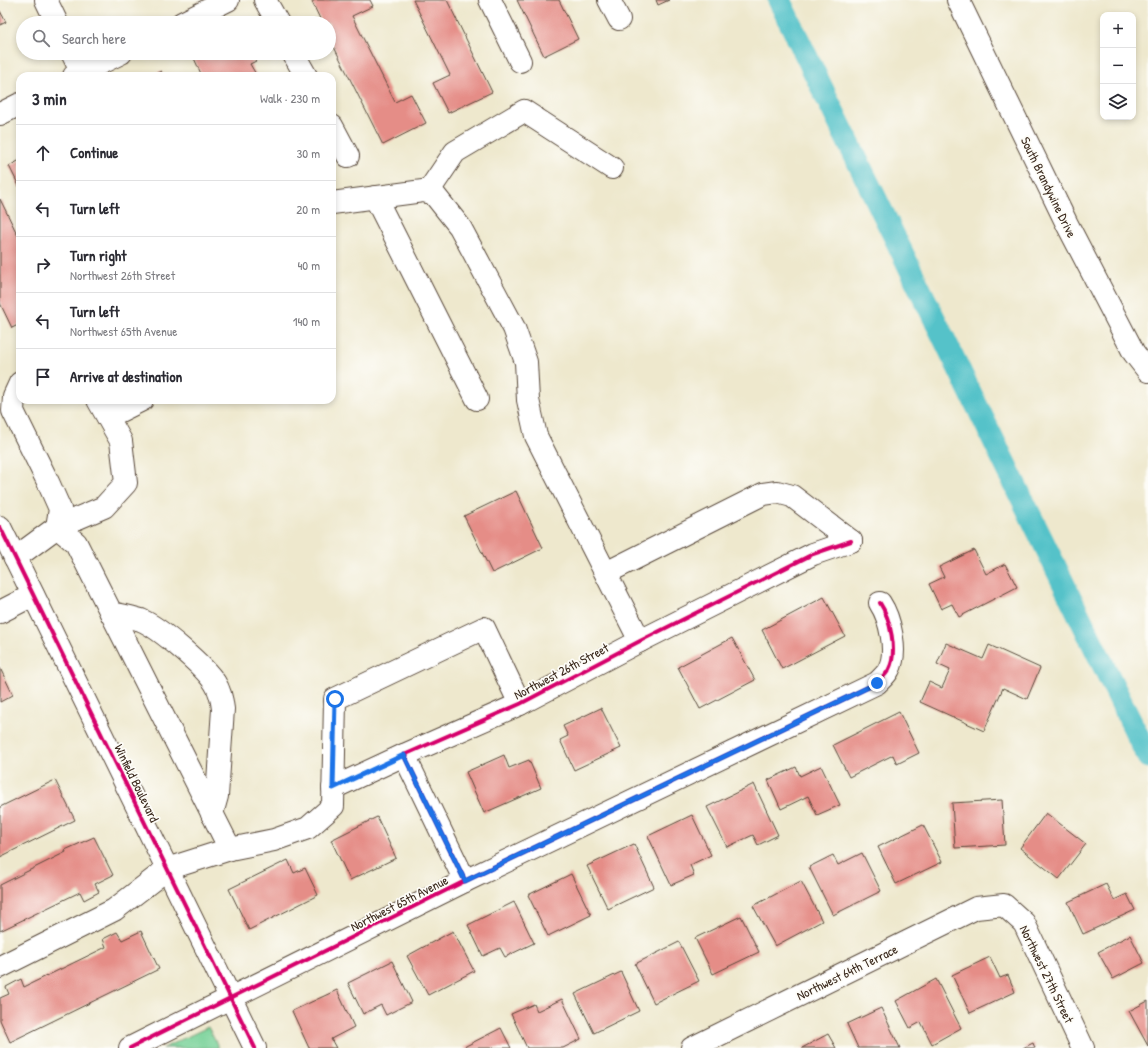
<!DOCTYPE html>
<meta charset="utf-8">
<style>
:root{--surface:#fff;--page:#f7f7f7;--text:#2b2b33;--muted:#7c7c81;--line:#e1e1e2}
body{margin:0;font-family:"Patrick Hand",sans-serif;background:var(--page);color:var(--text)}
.controls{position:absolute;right:12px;top:12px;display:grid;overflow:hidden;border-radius:8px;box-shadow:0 2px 6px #0003}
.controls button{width:36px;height:36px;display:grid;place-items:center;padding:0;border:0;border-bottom:1px solid var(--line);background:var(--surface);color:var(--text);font:20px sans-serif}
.stop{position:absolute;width:12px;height:12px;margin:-9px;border:3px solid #1a73e8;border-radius:50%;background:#fff}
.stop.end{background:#1a73e8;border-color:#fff;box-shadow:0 1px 4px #0008}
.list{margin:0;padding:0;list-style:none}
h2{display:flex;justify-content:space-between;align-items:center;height:52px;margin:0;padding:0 16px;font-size:17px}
h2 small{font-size:13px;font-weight:400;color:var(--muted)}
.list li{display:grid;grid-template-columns:26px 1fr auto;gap:12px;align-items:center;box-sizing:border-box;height:56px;padding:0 16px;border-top:1px solid var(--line)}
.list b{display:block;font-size:15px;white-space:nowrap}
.list p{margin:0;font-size:13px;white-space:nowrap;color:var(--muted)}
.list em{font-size:13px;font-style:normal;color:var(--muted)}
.icon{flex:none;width:22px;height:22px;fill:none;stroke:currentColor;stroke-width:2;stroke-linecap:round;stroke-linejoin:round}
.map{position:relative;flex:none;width:1148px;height:1048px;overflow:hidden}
.search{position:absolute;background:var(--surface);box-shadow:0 2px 6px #0003;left:16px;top:16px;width:320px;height:44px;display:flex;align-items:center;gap:10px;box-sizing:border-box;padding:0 14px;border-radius:22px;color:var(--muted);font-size:15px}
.panel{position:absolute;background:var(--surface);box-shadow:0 2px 6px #0003;left:16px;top:72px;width:320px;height:332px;border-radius:12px}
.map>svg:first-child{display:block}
.green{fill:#77d198;stroke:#597e5b}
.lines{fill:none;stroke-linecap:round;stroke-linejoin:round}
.canal{stroke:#54c2c9;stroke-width:23}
.building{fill:#e58d87}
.minor-casing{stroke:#564638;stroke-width:24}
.minor{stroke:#fff;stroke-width:22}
.cycleway-casing{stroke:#fdfcf7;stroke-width:6}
.cycleway{stroke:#d6006c;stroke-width:4}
.route{stroke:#1a73e8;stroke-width:5}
.labels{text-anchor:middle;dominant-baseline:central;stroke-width:3.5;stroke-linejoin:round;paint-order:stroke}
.street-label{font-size:13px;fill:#3b2a1e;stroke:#fdfcf7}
</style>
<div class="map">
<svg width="1148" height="1048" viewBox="0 0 1148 1048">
<rect width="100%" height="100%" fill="#fdfcf7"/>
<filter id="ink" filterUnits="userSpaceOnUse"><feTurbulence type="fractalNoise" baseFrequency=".025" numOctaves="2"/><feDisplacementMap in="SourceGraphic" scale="8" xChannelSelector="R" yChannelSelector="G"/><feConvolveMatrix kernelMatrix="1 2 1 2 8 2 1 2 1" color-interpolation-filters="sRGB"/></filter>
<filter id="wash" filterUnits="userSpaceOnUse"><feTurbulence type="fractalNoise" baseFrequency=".012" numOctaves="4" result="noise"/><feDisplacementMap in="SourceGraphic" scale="16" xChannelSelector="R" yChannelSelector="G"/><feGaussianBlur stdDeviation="0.9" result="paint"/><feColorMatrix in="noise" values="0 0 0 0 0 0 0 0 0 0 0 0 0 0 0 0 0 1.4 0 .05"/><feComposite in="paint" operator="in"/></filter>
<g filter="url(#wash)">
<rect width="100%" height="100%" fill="#eee8cd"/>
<!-- green -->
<path class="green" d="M208 1027 219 1048H163Z"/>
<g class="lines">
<!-- canal -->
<path class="canal" d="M779 0 1148 757"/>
</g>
<g id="blocks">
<!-- building -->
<g class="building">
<path d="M315 0H370L373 6 352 16 395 102 411 94 426 123 383 145 329 37V23H322L312 2Z"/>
<path d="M413 0H447L492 92 448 113 433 83 450 75Z"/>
<path d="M517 0H559L578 39 544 56Z"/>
<path d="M656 0H669L658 5Z"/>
<path d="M0 11 6 22 0 25Z"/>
<path d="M199 53H252L256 61 250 64 257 76H202L193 56Z"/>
<path d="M161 71 164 76H151Z"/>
<path d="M20 160V188L9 166Z"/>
<path d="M0 199 20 240V324L12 328 0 303Z"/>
<path d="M516 491 543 548 492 573 464 516Z"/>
<path d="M974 550 986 574 1005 564 1017 587 959 617 952 604 941 609 929 584 944 577 939 567Z"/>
<path d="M824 597 845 636 782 669 762 630Z"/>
<path d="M732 638 755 680 700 709 678 667Z"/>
<path d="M946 643 983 659 989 645 1040 668 1027 699 1003 688 984 731 920 702 929 682 942 688 950 670 937 664Z"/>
<path d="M0 668 13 695 0 702Z"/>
<path d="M601 708 621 748 574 770 560 740 568 736 563 726Z"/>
<path d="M899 712 919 753 897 764 893 755 849 777 833 745Z"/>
<path d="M504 755 509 768 529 760 541 788 484 813 466 772Z"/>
<path d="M821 766 840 805 817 815 808 796 781 809 768 780 796 767 800 776Z"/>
<path d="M55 780 75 820 0 857V807Z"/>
<path d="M754 784 778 835 758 845 753 835 727 847 707 807Z"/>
<path d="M1002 800 1005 845 955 848 952 803Z"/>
<path d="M1046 813 1086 844 1059 879 1020 848Z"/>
<path d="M692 815 711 855 690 865 694 875 671 885 648 836Z"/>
<path d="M377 817 396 858 350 880 331 840Z"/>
<path d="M923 825 942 862 896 884 878 847Z"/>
<path d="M94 837 113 875 95 884 99 892 84 900 80 892 0 931V885L66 852 65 850Z"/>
<path d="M634 844 654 887 608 909 587 866Z"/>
<path d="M862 853 881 891 833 915 809 867 833 855 838 865Z"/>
<path d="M288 860 294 873 305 868 318 895 249 930 229 889Z"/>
<path d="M571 874 591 915 548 936 528 895Z"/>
<path d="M801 881 822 921 775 946 753 906Z"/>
<path d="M1106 884 1114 900 1127 894 1135 910 1083 934 1068 902Z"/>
<path d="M514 902 534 943 505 957 500 948 483 956 468 925Z"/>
<path d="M741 916 759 952 713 974 695 938Z"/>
<path d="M141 931 159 969 10 1042 0 1020V998L9 994 6 987 21 979 24 987 106 947 103 939 117 932 122 940Z"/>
<path d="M453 931 474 971 428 995 407 956Z"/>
<path d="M1130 935 1144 963 1113 979 1098 952Z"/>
<path d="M679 942 699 981 654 1003 635 964Z"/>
<path d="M990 957 1000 978 1008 975 1015 992 970 1013 952 975Z"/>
<path d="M392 961 412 1002 386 1015 381 1005 363 1014 348 983Z"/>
<path d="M621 972 639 1011 594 1033 575 994Z"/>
<path d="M936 979 961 1028 932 1044 921 1022 910 1028 896 1001Z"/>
<path d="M337 990 354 1027 331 1039 336 1048H309L292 1011Z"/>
<path d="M562 999 581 1039 563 1048H527L511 1014 534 1004 537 1011Z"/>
<path d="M1148 1001V1046L1129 1011Z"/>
<path d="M881 1008 900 1048H858L847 1024Z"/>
<path d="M501 1028 511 1048H465L464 1047Z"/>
<path d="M828 1034 836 1048H802Z"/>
<path d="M1033 1043 1035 1048H1023Z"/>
</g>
</g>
</g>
<g filter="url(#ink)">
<use href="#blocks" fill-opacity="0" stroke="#564638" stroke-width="1"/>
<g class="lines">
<!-- minor casing -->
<g class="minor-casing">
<g id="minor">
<path d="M46 0 57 23"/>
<path d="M265 0 278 23"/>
<path d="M490 0 520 61"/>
<path d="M609 0 619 19"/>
<path d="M958 0 1067 224 1134 353 1148 371"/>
<path d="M182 23 228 0"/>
<path d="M72 53 82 73"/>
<path d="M293 53 306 76"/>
<path d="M74 76 121 53"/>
<path d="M0 114 20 104"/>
<path d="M332 126 348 156"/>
<path d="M428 192 455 152 524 111 612 168"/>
<path d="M375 197 477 399"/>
<path d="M332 203 423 191 433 193 460 227 514 328 526 362 528 400 536 436 640 641"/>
<path d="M108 417 142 400"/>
<path d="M0 527 255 1048"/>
<path d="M15 558 57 527 60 509 48 482 13 411 14 396 20 383"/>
<path d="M606 573 763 494 777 492 792 496 851 541"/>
<path d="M0 612 33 595"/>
<path d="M111 613C121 615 132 617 141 620 160 628 204 666 215 683 220 691 222 700 223 709L217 796 212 814"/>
<path d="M333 788 404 755"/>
<path d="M230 849 274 840 308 828 333 806 335 699 484 628 520 704"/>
<path d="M465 881 404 755 520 704 640 641 813 554 851 541"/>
<path d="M0 967 114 910 167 869 230 849 76 543 57 527 104 507 126 483 121 441 98 400"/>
<path d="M130 1048 465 881 877 683C881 679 887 674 889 669 898 652 890 618 880 603"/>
<path d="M692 1048 976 908 1004 905 1024 923 1083 1048"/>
</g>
</g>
<!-- minor -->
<use href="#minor" class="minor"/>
<!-- cycleway casing -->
<g class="cycleway-casing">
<g id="cycleway">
<path d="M0 527 255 1048"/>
<path d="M465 881 404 755 520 704 640 641 813 554 851 541"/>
<path d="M130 1048 465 881 877 683C881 679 887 674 889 669 898 652 890 618 880 603"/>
</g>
</g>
<!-- cycleway -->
<use href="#cycleway" class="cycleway"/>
</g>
</g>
<g class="lines" filter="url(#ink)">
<!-- route -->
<path class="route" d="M335 699 333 788 404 755 465 881 877 683"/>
</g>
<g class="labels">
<!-- street labels -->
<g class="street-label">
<text transform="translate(1049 187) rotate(64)">South Brandywine Drive</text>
<text transform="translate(561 671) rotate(-28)">Northwest 26th Street</text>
<text transform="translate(137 783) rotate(64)">Winfield Boulevard</text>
<text transform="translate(399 903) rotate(-27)">Northwest 65th Avenue</text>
<text transform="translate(847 972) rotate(-26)">Northwest 64th Terrace</text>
<text transform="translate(1047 974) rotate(64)">Northwest 27th Street</text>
</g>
</g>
</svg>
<div class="controls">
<button>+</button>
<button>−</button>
<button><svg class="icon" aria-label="layers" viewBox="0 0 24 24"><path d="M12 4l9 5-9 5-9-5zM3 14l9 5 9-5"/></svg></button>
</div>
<div class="stop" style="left:335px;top:699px"></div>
<div class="stop end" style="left:877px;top:683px"></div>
<div class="search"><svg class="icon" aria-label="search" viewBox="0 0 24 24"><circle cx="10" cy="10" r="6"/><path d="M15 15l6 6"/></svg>Search here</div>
<section class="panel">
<h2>3 min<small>Walk · 230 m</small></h2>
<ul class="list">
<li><svg class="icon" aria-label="ahead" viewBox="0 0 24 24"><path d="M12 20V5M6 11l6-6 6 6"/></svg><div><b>Continue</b></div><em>30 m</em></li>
<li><svg class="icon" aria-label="left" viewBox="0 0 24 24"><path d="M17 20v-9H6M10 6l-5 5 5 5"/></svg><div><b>Turn left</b></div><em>20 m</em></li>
<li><svg class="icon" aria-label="right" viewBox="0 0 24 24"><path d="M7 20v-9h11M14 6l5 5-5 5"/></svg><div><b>Turn right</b><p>Northwest 26th Street</p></div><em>40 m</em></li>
<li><svg class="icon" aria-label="left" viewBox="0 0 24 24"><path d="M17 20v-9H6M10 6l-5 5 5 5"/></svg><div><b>Turn left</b><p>Northwest 65th Avenue</p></div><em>140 m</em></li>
<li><svg class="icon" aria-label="arrive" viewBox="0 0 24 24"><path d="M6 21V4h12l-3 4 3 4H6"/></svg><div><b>Arrive at destination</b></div></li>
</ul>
</section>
</div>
